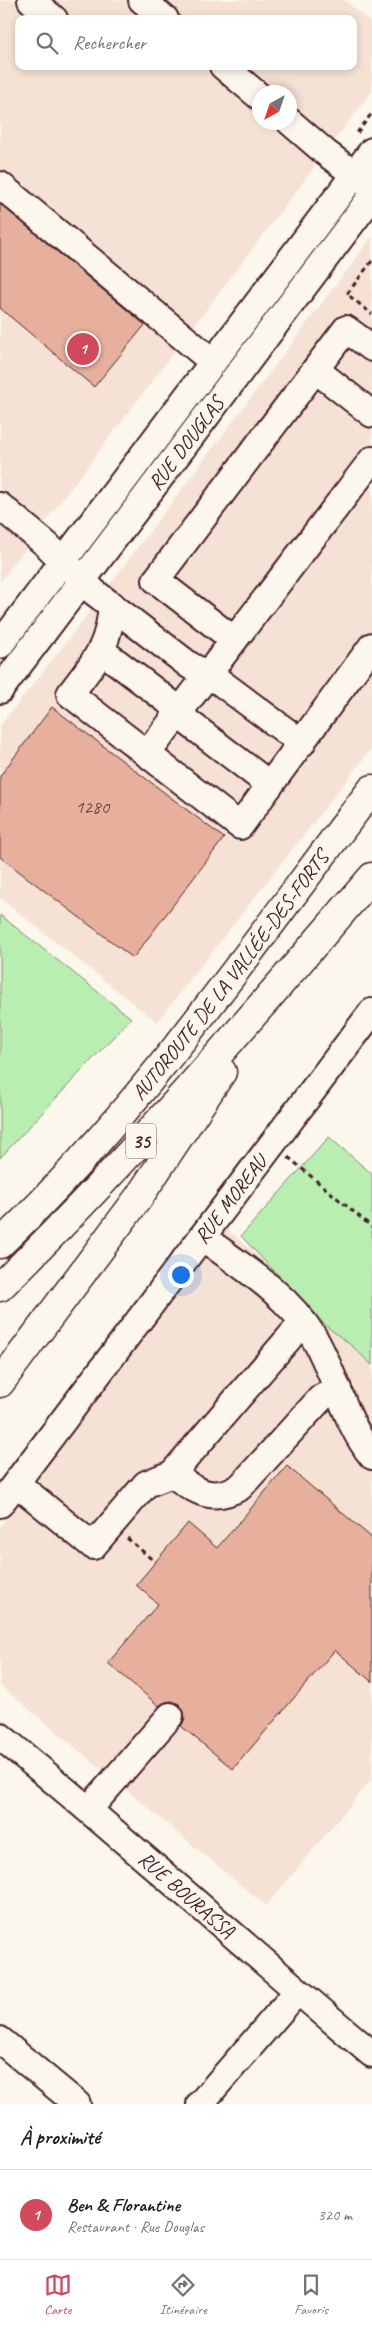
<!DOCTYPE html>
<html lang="fr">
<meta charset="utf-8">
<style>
:root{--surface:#fff;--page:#f2f2f2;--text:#202124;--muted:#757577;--line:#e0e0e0;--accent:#d1495b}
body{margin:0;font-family:Caveat,sans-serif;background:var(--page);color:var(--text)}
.compass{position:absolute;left:252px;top:85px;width:45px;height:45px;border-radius:50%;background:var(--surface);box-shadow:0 2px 8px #0003;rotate:220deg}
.you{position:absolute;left:180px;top:1274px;width:18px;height:18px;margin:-12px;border:4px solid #fff;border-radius:50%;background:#1a73e8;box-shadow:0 0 0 8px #1a73e833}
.badge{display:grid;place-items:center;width:32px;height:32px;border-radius:50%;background:var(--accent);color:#fff;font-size:16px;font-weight:700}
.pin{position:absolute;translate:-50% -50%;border:2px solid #fff;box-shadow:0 1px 5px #0006}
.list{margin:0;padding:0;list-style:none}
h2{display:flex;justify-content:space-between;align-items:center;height:65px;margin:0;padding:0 20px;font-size:21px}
h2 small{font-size:16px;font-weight:400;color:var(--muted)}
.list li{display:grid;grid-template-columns:32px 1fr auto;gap:15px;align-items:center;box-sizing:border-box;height:90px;padding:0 20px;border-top:1px solid var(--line)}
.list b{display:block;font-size:19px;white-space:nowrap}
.list p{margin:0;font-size:16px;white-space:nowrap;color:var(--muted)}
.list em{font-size:16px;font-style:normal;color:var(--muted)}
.icon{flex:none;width:28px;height:28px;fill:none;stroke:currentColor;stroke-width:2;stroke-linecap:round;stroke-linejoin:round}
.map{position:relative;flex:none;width:372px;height:2104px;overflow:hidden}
.search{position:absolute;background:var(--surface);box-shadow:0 2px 8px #0003;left:15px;right:15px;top:15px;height:55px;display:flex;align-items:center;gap:12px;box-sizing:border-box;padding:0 18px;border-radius:10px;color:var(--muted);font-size:19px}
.sheet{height:155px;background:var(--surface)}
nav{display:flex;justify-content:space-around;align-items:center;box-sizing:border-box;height:70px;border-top:1px solid var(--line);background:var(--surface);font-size:14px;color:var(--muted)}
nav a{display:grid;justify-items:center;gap:2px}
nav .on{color:var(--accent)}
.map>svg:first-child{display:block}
.built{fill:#f5e2d4;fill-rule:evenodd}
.green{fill:#b8efb1;stroke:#81876e}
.building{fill:#e7b09c;stroke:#4a1f2b}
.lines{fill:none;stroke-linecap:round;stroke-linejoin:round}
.minor-casing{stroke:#4a1f2b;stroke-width:30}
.highway-casing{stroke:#4a1f2b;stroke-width:31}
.path{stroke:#4a1f2b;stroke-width:3;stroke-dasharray:5 4;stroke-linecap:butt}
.minor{stroke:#fbf7ec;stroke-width:26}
.highway{stroke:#fbf7ec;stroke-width:28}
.labels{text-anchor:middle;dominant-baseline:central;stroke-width:4;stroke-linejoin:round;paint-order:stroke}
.number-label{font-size:19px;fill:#714347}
.shield{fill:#fbf7ec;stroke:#7f6065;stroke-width:1}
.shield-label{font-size:20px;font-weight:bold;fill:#4a1f2b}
.street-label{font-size:21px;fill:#4a1f2b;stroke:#fbf7ec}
</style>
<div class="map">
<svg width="372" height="2104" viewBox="0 0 372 2104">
<rect width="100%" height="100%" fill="#fbf7ec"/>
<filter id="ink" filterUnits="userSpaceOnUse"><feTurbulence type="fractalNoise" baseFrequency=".02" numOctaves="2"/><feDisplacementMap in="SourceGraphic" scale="10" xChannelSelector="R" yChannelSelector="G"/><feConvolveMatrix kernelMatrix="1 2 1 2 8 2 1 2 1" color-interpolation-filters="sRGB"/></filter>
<g filter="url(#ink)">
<!-- built -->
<g class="built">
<path d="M0 0H344L372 23V91L0 582ZM19 19H353V66H19ZM260 92H290V122H260Z"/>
<path d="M372 237V748L157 1022 0 898V726L61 649Z"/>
<path d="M226 1228 372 1355V1779L266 1906 0 1685V1527Z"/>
</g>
<!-- green -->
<g class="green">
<path d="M0 915 131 1018 0 1158Z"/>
<path d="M329 1137 372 1174V1365L352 1346 325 1325 241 1236Z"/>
</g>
<!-- building -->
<g class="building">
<path d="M0 204 145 325 94 387 0 308Z"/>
<path d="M52 707 224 838 133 958 0 857V776Z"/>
<path d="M287 1466 372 1538V1682L335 1650 233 1769 181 1726 185 1719 184 1712 179 1704 172 1701 166 1702 159 1706 108 1663 158 1604 136 1585 188 1523 217 1548Z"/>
</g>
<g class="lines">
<!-- minor casing -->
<g class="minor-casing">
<g id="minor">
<path d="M31 0 54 19"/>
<path d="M142 0 165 19"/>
<path d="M223 66 260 97"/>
<path d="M290 122 326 153 367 184"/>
<path d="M0 185 213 362"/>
<path d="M316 370 372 414"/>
<path d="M0 506 47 545 94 592 189 665 220 682 302 743"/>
<path d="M112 605C109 648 94 662 70 694L240 826 372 646"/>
<path d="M234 640 156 580 346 329 372 348"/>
<path d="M0 645 372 151"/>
<path d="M102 651 168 701 189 723 270 785"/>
<path id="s1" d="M0 690 372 196"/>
<path d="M147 754 372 460"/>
<path d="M202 1237C241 1266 286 1293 313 1336 336 1374 344 1421 372 1456"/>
<path d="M172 1474C196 1491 211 1503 240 1487L321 1398 338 1389"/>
<path d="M16 1483 93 1546 146 1484 172 1474 303 1322"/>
<path id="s2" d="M0 1504 372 1012"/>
<path id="s3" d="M0 1736C126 1839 247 1949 372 2054"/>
<path d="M89 1809 170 1716"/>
<path d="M0 2040 77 2104"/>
<path d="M200 2104 297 1992"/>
</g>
</g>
<!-- highway casing -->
<g class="highway-casing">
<g id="highway">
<path id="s4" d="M0 1244C142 1108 253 945 372 789"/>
<path d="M0 1287C132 1158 252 1017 372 877"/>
<path d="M0 1383 139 1197 222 1072"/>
</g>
</g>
<!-- path -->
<g class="path">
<path d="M357 133 372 113"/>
<path d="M372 261 347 294 372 314"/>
<path d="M288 1157 372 1227"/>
<path d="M127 1538 155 1562"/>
</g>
<!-- minor -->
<use href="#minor" class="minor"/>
<!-- highway -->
<use href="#highway" class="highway"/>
</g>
</g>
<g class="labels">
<!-- number labels -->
<g class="number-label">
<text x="92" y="807">1280</text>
</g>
<!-- shield labels -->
<rect class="shield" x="126" y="1123.5" width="30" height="35" rx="4"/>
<g class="shield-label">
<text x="141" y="1141">35</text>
</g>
<!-- street labels -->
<g class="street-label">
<text stroke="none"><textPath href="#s1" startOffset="309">RUE DOUGLAS</textPath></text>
<text stroke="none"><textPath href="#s4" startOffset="354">AUTOROUTE DE LA VALLÉE-DES-FORTS</textPath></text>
<text stroke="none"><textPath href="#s2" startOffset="382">RUE MOREAU</textPath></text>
<text stroke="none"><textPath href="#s3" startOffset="245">RUE BOURASSA</textPath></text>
</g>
</g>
</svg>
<svg class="compass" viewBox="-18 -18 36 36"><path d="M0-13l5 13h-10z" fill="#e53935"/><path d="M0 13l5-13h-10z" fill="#757577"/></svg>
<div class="you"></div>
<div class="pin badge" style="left:83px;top:349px">1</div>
<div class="search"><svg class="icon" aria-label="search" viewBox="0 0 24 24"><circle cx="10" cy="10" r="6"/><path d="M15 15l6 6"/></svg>Rechercher</div>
</div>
<section class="sheet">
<h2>À proximité<small></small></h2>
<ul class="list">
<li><span class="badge">1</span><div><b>Ben &amp; Florantine</b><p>Restaurant · Rue Douglas</p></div><em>320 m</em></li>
</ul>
</section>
<nav>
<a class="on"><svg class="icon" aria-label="map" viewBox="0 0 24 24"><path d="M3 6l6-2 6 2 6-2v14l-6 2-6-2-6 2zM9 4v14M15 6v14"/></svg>Carte</a>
<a><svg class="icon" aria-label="directions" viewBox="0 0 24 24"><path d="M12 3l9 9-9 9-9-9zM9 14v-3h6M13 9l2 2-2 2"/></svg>Itinéraire</a>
<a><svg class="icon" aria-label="saved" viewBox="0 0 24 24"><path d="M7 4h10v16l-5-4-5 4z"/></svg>Favoris</a>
</nav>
